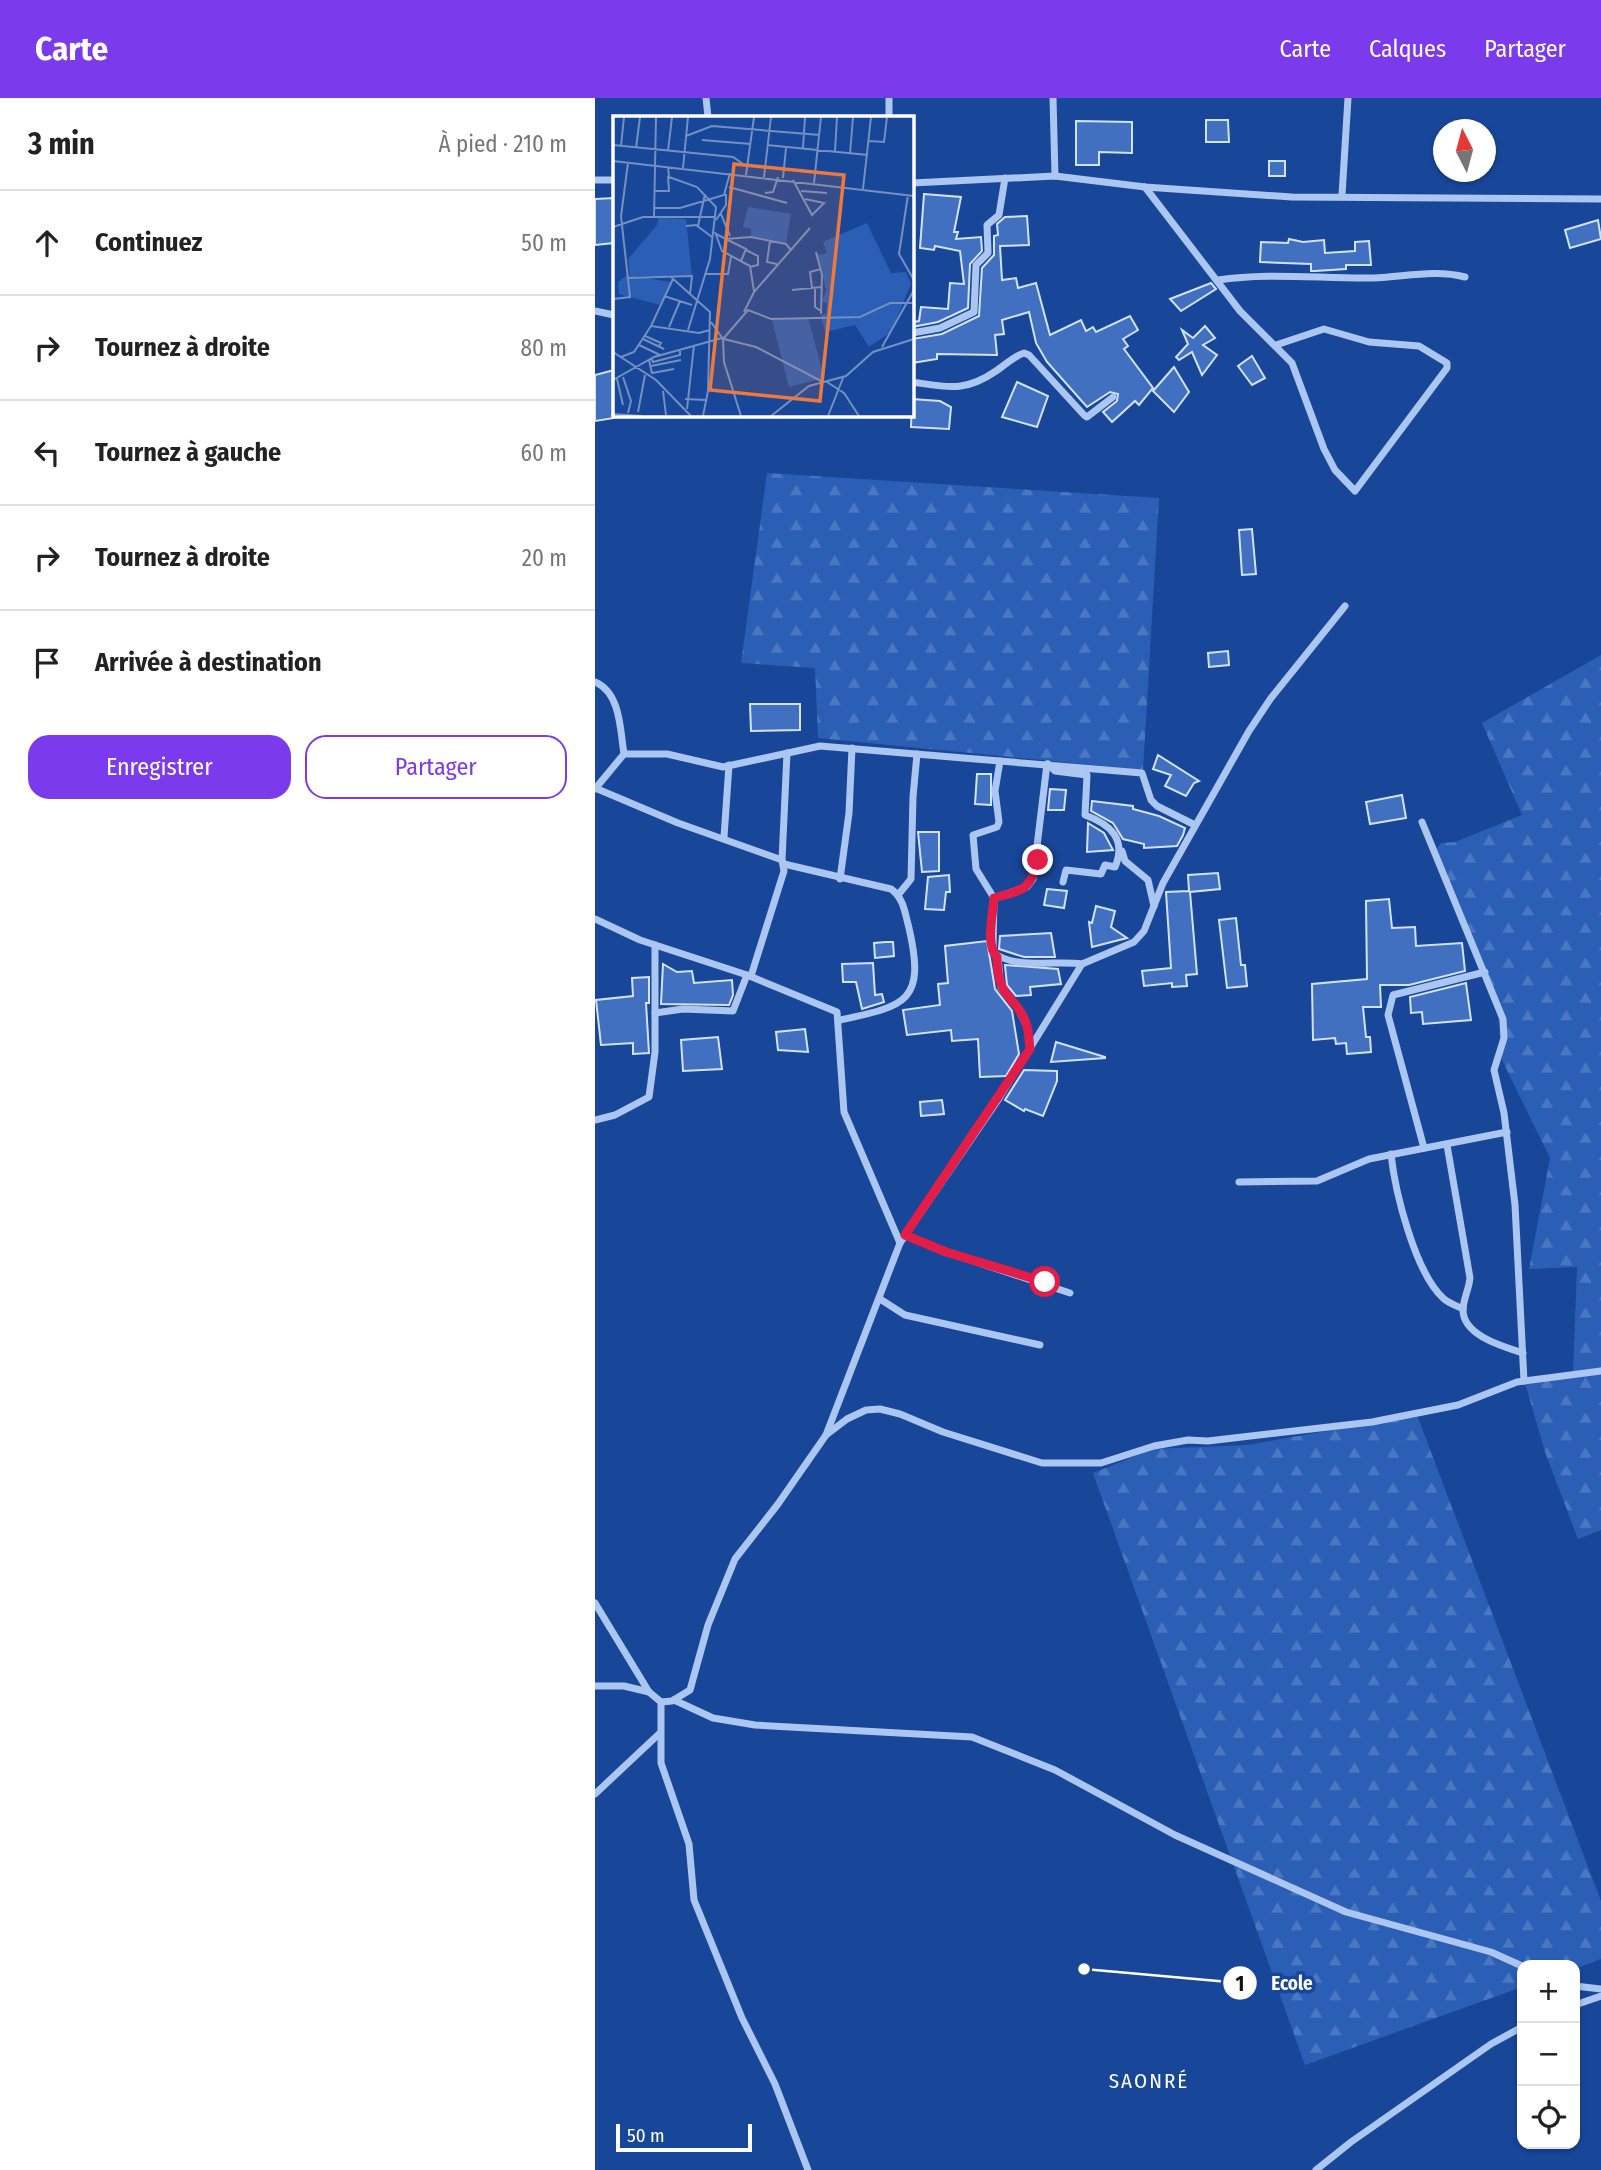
<!DOCTYPE html>
<html lang="fr">
<meta charset="utf-8">
<style>
:root{--surface:#fff;--page:#f2f2f2;--text:#222;--muted:#767676;--line:#e0e0e0;--accent:#7c3aed}
body{margin:0;font-family:"Fira Sans Condensed",sans-serif;background:var(--page);color:var(--text)}
.controls{position:absolute;right:21px;bottom:21px;display:grid;overflow:hidden;border-radius:14px;box-shadow:0 2px 5px #0004}
.controls button{width:63px;height:63px;display:grid;place-items:center;padding:0;border:0;border-bottom:2px solid var(--line);background:var(--surface);color:var(--text);font:35px sans-serif}
.compass{position:absolute;left:838px;top:21px;width:63px;height:63px;border-radius:50%;background:var(--surface);box-shadow:0 2px 5px #0004;rotate:354deg}
.scale{position:absolute;left:21px;bottom:18px;width:136px;box-sizing:border-box;padding-left:7px;border:4px solid #fff;border-top:0;font-size:19px;line-height:24px;white-space:nowrap;color:#fff;-webkit-text-stroke:5px #184698;paint-order:stroke}
.stop{position:absolute;width:21px;height:21px;margin:-16px;border:5px solid #e11d48;border-radius:50%;background:#fff}
.stop.end{background:#e11d48;border-color:#fff;box-shadow:0 2px 7px #0008}
.list{margin:0;padding:0;list-style:none}
h2{display:flex;justify-content:space-between;align-items:center;height:91px;margin:0;padding:0 28px;font-size:30px}
h2 small{font-size:23px;font-weight:400;color:var(--muted)}
.list li{display:grid;grid-template-columns:46px 1fr auto;gap:21px;align-items:center;box-sizing:border-box;height:105px;padding:0 28px;border-top:2px solid var(--line)}
.list b{display:block;font-size:26px;white-space:nowrap}
.list em{font-size:23px;font-style:normal;color:var(--muted)}
.actions{display:flex;gap:14px;padding:21px 28px}
.actions a{flex:1;padding:16px 0;border:2px solid var(--accent);border-radius:21px;text-align:center;font-size:24px;color:var(--accent)}
.actions .main{background:var(--accent);color:#fff}
.icon{flex:none;width:38px;height:38px;fill:none;stroke:currentColor;stroke-width:2;stroke-linecap:round;stroke-linejoin:round}
.map{position:relative;flex:none;width:1006px;height:2072px;overflow:hidden}
header{display:flex;align-items:center;gap:42px;box-sizing:border-box;height:98px;padding:0 35px;background:var(--accent);color:#fff}
header strong{font-size:33px}
nav{display:flex;gap:38px;margin-inline-start:auto;font-size:24px}
main{display:flex}
aside{flex:1;background:var(--surface)}
.map>svg:first-child{display:block}
.forest{fill:url(#forest-firs)}
.building{fill:#4070bf;stroke:#d3e2fc;stroke-width:2}
.lines{fill:none;stroke-linecap:round;stroke-linejoin:round}
.minor{stroke:#abc6f1;stroke-width:7}
.route{stroke:#e11d48;stroke-width:9}
.labels{text-anchor:middle;dominant-baseline:central;stroke-width:7;stroke-linejoin:round;paint-order:stroke}
.quarter-label{font-size:21px;letter-spacing:2px;fill:#fff;stroke:#184698}
.inset-road{fill:none;stroke:#7490c1;stroke-width:2}
.view{fill:#ed7a3d;fill-opacity:0.15;stroke:#ed7a3d;stroke-width:3.5}
.inset-edge{fill:none;stroke:#fff;stroke-width:3.5}
.leader{fill:none;stroke:#fff;stroke-width:2.5}
.callout-dot{fill:#fff;stroke:#184698;stroke-width:2.5}
.mark-label{font-size:21px;text-anchor:middle;font-weight:bold;fill:#111}
.callout-label{font-size:19px;text-anchor:middle;font-weight:bold;fill:#fff;stroke:#184698;stroke-width:7;stroke-linejoin:round;paint-order:stroke}
</style>
<header>
<strong>Carte</strong>
<nav><a>Carte</a><a>Calques</a><a>Partager</a></nav>
</header>
<main>
<aside>
<h2>3 min<small>À pied · 210 m</small></h2>
<ul class="list">
<li><svg class="icon" aria-label="ahead" viewBox="0 0 24 24"><path d="M12 20V5M6 11l6-6 6 6"/></svg><div><b>Continuez</b></div><em>50 m</em></li>
<li><svg class="icon" aria-label="right" viewBox="0 0 24 24"><path d="M7 20v-9h11M14 6l5 5-5 5"/></svg><div><b>Tournez à droite</b></div><em>80 m</em></li>
<li><svg class="icon" aria-label="left" viewBox="0 0 24 24"><path d="M17 20v-9H6M10 6l-5 5 5 5"/></svg><div><b>Tournez à gauche</b></div><em>60 m</em></li>
<li><svg class="icon" aria-label="right" viewBox="0 0 24 24"><path d="M7 20v-9h11M14 6l5 5-5 5"/></svg><div><b>Tournez à droite</b></div><em>20 m</em></li>
<li><svg class="icon" aria-label="arrive" viewBox="0 0 24 24"><path d="M6 21V4h12l-3 4 3 4H6"/></svg><div><b>Arrivée à destination</b></div></li>
</ul>
<div class="actions"><a class="main">Enregistrer</a><a>Partager</a></div>
</aside>
<div class="map">
<svg width="1006" height="2072" viewBox="0 0 1006 2072">
<defs>
<pattern id="forest-firs" width="22" height="20" patternUnits="userSpaceOnUse" patternTransform="scale(1.75)"><rect width="22" height="20" fill="#2b5fb6"/><path d="M5 1l3.5 6h-7zM16 11l3.5 6h-7z" fill="#4b77c1"/></pattern>
</defs>
<rect width="100%" height="100%" fill="#184698"/>
<!-- forest -->
<g class="forest">
<path d="M172 375 564 400 548 672 223 640 220 570 146 565Z"/>
<path d="M1006 557V1432L983 1441 950 1354 930 1285 978 1275 982 1169 934 1171 955 1060 907 962 903 918 838 755 846 745 860 744 927 717 887 625Z"/>
<path d="M822 1317 1006 1803V1861L980 1871V1867H927V1889L710 1967 498 1375 558 1351 653 1347Z"/>
</g>
<!-- building -->
<g class="building">
<path d="M611 22H633L634 44H611Z"/>
<path d="M481 23 537 24V55L504 54V67H481Z"/>
<rect x="674" y="63" width="16" height="15"/>
<path d="M329 96 366 99 359 134H363L361 141 386 139 387 153 375 166 373 210 343 224 317 229V224L324 223 326 209 353 211 355 185 369 186 365 153 340 148 339 152 325 150Z"/>
<path d="M19 100V145L0 147V101Z"/>
<path d="M432 118 434 147 405 148 407 182 421 180 423 190 441 185 455 237 486 222 491 233 498 229 501 234 535 218 543 232 528 241 533 248 529 251 558 290 544 307 540 303 517 324 508 314 522 303 523 296 515 294 492 309 452 264 441 245 434 214 407 222 409 236 400 237 402 257 342 256V261L317 265V241L347 236 384 218 387 170 399 157V138L403 137 402 126 410 119Z"/>
<path d="M1003 122 1006 141 975 150 970 132Z"/>
<path d="M694 141 708 144 729 142 730 155 760 153V144L774 143 776 167H751V171L720 173H716V166L665 164 666 144 693 145Z"/>
<path d="M616 185 621 191 586 213 575 201Z"/>
<path d="M610 228 620 240 608 247 622 257 607 277 597 254 584 262 581 259 593 246 587 232 598 240Z"/>
<path d="M657 258 670 280 657 287 643 268Z"/>
<path d="M579 269 594 294 579 314 558 293Z"/>
<path d="M19 272V320L0 323V277Z"/>
<path d="M422 284 453 298 442 329 407 319Z"/>
<path d="M317 301 345 303 356 309 354 331 316 329Z"/>
<path d="M657 431 661 476 647 477 644 432Z"/>
<path d="M633 553 634 567 614 569 613 555Z"/>
<path d="M155 606H205V632L156 633Z"/>
<path d="M563 657 604 683 599 685 591 698 570 688 576 677 558 671Z"/>
<path d="M382 676H396V707L380 706Z"/>
<path d="M455 691 471 692 469 712H453Z"/>
<path d="M807 697 811 720 775 726 771 704Z"/>
<path d="M497 703 538 708V711L564 718 590 730 588 737 582 748 549 750V746L528 741 518 725 496 713Z"/>
<path d="M493 725 509 735 518 752 492 754Z"/>
<path d="M323 734H344V773L327 774Z"/>
<path d="M623 775 625 791 595 794 602 876 591 877 592 888 577 889V885L549 888 547 873 576 870 571 794 594 793 593 777Z"/>
<path d="M354 777 355 794H351L349 812 330 811 333 779Z"/>
<path d="M452 791 472 793 469 810 449 807Z"/>
<path d="M794 801 797 830 820 829 821 848 867 845 870 873 814 887H785L786 909H768L771 939H775L776 954 752 956 751 945 741 946 740 940 718 942 717 886 772 881 771 803Z"/>
<path d="M501 808 520 813 516 829 532 840 497 849 494 824 497 825Z"/>
<path d="M641 820 646 867H650L652 888 632 890 624 822Z"/>
<path d="M456 835 460 859H429L404 851 405 838Z"/>
<path d="M392 843 400 891 417 913 424 956 411 978 385 979 383 941 357 943 356 932 312 937 308 912 345 907 343 886 353 885 350 848Z"/>
<path d="M291 844H298L299 858 280 860 279 845Z"/>
<path d="M278 865 280 897 287 896 289 904 267 911 261 884H248L247 866Z"/>
<path d="M68 866 82 874 97 873 99 885 137 882 138 897 134 907 66 906Z"/>
<path d="M410 867 463 871 466 886 435 889 436 897 421 898 412 887Z"/>
<path d="M54 879V905H51L54 955 38 956V945L6 947 1 902 38 898 37 880Z"/>
<path d="M871 885 876 922 828 926 827 914 816 915 815 899Z"/>
<path d="M210 931 213 954 183 952 181 934Z"/>
<path d="M123 939 127 971 88 973 86 942Z"/>
<path d="M461 944 510 959V960L456 964Z"/>
<path d="M429 972 462 973V983L448 1018 430 1011 429 1013 410 1002Z"/>
<path d="M347 1002 349 1016 326 1018 325 1004Z"/>
</g>
<g class="lines">
<!-- minor -->
<g class="minor">
<path d="M111 0 113 19"/>
<path d="M458 0 460 78"/>
<path d="M294 19V0"/>
<path d="M0 82H19"/>
<path d="M317 85 460 78 550 89 697 99 1006 101"/>
<path d="M550 89 645 213 697 265 729 351 740 372 760 393 852 270V265L824 248 774 244 729 231 681 247"/>
<path d="M747 97 753 0"/>
<path d="M623 182C674 174 727 181 779 180 809 179 840 171 870 179"/>
<path d="M0 213 19 217"/>
<path d="M317 235 345 230 379 214 381 167 393 155 392 127 404 117 410 80"/>
<path d="M317 284C352 289 369 295 401 273 410 267 419 258 429 255L434 257 489 317 492 319 518 299"/>
<path d="M0 584C26 595 25 632 29 656"/>
<path d="M405 663 400 693 404 724 402 729 378 737 381 771 399 800 398 854C418 872 462 862 487 866"/>
<path d="M453 666 460 673 492 677 490 717C515 726 532 741 520 769L510 767 506 776 471 772 468 784"/>
<path d="M0 690 83 725 187 762 189 773 156 878"/>
<path d="M0 691 29 656H72L128 669 225 648 547 675 556 702 562 708 600 727"/>
<path d="M827 724 908 921 909 940 899 972 909 1015 920 1107 929 1283"/>
<path d="M129 739 134 667"/>
<path d="M527 753 530 763 553 782 559 808"/>
<path d="M187 762 192 655"/>
<path d="M189 766 296 791C309 800 310 816 314 830 331 904 311 908 245 922"/>
<path d="M245 781 254 715 257 650"/>
<path d="M303 797 316 781 318 699 322 656"/>
<path d="M399 800 432 789 438 781 452 666"/>
<path d="M0 821 45 842 152 877 242 914 249 1014 305 1145"/>
<path d="M403 859 406 890 423 910 432 929 435 950"/>
<path d="M60 915 88 911 138 913 152 877"/>
<path d="M0 1022 20 1017 54 999 60 954V847"/>
<path d="M852 1047 875 1180C874 1191 868 1202 868 1212 868 1238 910 1249 928 1255"/>
<path d="M829 1050 793 917 798 897 890 874"/>
<path d="M796 1056C800 1094 820 1174 848 1200 853 1205 862 1208 868 1211"/>
<path d="M644 1084 722 1083 774 1061 912 1034"/>
<path d="M310 1137 351 1154 475 1195"/>
<path d="M285 1201 310 1217 445 1247"/>
<path d="M231 1337 305 1145 403 1002 487 866 539 844 549 833 568 785 654 633 676 600 750 508"/>
<path d="M0 1505 54 1594 66 1604V1665L94 1746 99 1802 147 1920 180 1986 213 2072"/>
<path d="M0 1588H29L54 1594"/>
<path d="M79 1602 118 1620 160 1627 377 1639 460 1672 580 1737 751 1814 896 1854 927 1868"/>
<path d="M66 1604 77 1603 95 1592 113 1527 140 1461 183 1406 231 1337 252 1321 271 1312 285 1311 305 1316 348 1334 447 1365H506L559 1348 593 1342 613 1343 777 1324 863 1307 922 1284 1006 1273"/>
<path d="M0 1696 65 1635"/>
<path d="M980 1888 1006 1891"/>
<path d="M980 1907 1006 1898"/>
<path d="M721 2072 756 2044 896 1946 927 1929"/>
</g>
</g>
<g class="lines">
<!-- route -->
<path class="route" d="M443 762C435 793 428 792 399 800 398 816 390 847 402 859 402 904 422 896 432 928 434 935 434 944 435 951L310 1137 351 1154 450 1184"/>
</g>
<g class="labels">
<!-- quarter labels -->
<g class="quarter-label">
<text x="554" y="1983">SAONRÉ</text>
</g>
</g>
<!-- overview -->
<g transform="translate(18 18)">
<rect width="301" height="301" fill="#184698"/>
<path d="M135 91 178 98 173 127 138 120V113L130 111ZM45 102 73 103 79 160H17L15 143 44 109ZM254 107 278 157 293 156 298 168 278 216 256 231 242 209 212 216 208 199 213 198 214 187 209 186 213 174 205 139 214 137 210 126ZM14 159 58 166 47 189 6 178 5 166ZM195 201 211 262 176 271 159 204Z" fill="#2b5fb6"/>
<path class="inset-road" d="M73 20 99 10 207 19M89 24 138 28M256 25 271 26 274 1M0 29 120 41 133 50M154 29 255 39M8 30 11 1M23 32 27 1M190 32 192 1M55 35 59 1M222 35 224 1M237 38 240 1M0 45 301 80M55 51 56 61 84 71 103 91 97 143 75 214M70 52 75 1M133 59 141 1M151 61 158 1M170 62 173 32M180 64 199 99 211 87 192 83M201 67 208 1M116 71 174 87M250 73 258 1M41 75H56L55 60M188 75 214 77M152 77 160 76 165 61M295 79 286 138 301 164M41 92H67L111 79 117 57M108 98 117 120M41 101 43 1M103 104 113 89V78M73 110 83 109 99 121M85 110 92 78M0 111 30 101H102M102 116 109 135 137 150 141 175M103 118 133 133 128 145M113 123 138 121 173 128 178 134M157 125 154 146 164 148M133 134 145 140V149L137 151M203 136 209 159 208 198M93 158H115L118 141M58 161 97 196 95 275 90 300M14 162 79 160 77 178M199 172 197 156 208 153M202 172V191L208 195M179 174 208 171M51 180 79 189M0 183 17 181 8 100 15 47M131 196 141 176 197 112M98 206 110 223 111 246 128 300M38 210 60 163M56 211 67 185M32 220 48 227 46 230M30 223 51 233M110 223 135 194 158 203 247 201 277 187H301M111 223 143 231 210 266M26 229 47 239M269 231 301 174M0 236 43 264 78 300M8 241 21 236 38 210 86 217 97 214M38 242 40 246 67 239V235M36 244 39 257 61 253M38 250 68 244M10 261 18 285 15 297M4 263 10 289M0 264 41 241 109 222M214 266 231 277 246 300M50 275 53 299M72 283 93 284M74 293 81 229M25 296 32 259M0 298 29 300M158 300 196 270 233 260 260 236 301 223M215 300 230 262"/>
<path class="view" d="M121 48 231 59 207 285 97 274Z"/>
<rect width="301" height="301" class="inset-edge"/>
</g>
<!-- callouts -->
<path class="leader" d="M489 1871L645 1885"/>
<g class="callout-dot">
<circle cx="489" cy="1871" r="7"/>
<circle cx="645" cy="1885" r="18"/>
</g>
<g class="mark-label">
<text x="645" y="1893">1</text>
</g>
<g class="callout-label">
<text x="697" y="1892">Ecole</text>
</g>
</svg>
<div class="controls">
<button>+</button>
<button>−</button>
<button><svg class="icon" aria-label="locate" viewBox="0 0 24 24"><circle cx="12" cy="12" r="6"/><path d="M12 2v4M12 18v4M2 12h4M18 12h4"/></svg></button>
</div>
<svg class="compass" viewBox="-18 -18 36 36"><path d="M0-13l5 13h-10z" fill="#e53935"/><path d="M0 13l5-13h-10z" fill="#767676"/></svg>
<div class="scale">50 m</div>
<div class="stop" style="left:450px;top:1184px"></div>
<div class="stop end" style="left:443px;top:762px"></div>
</div>
</main>
